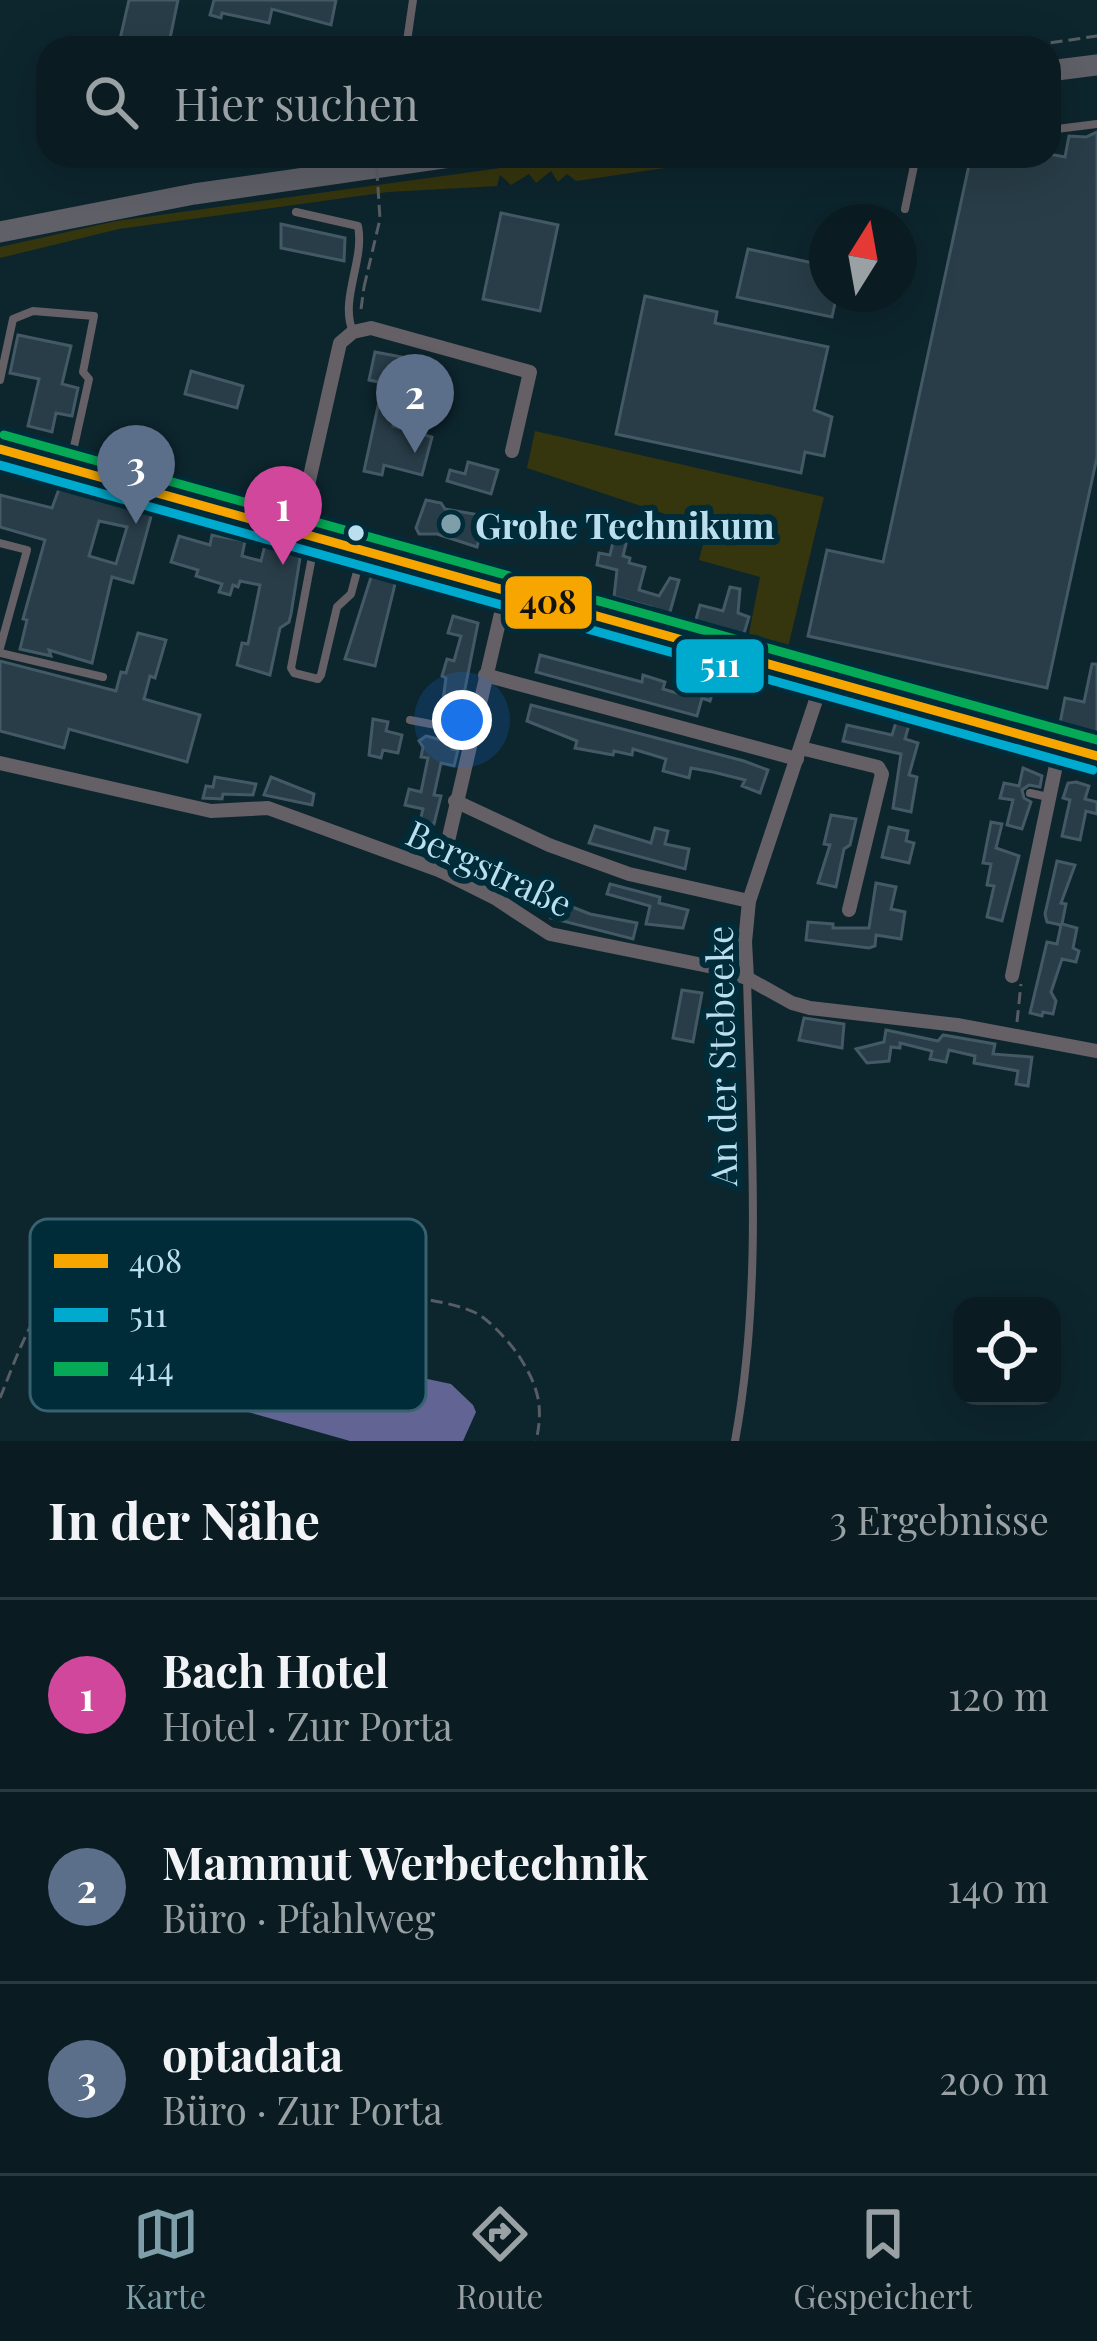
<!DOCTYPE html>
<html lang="de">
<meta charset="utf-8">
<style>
:root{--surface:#0a1c22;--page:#13252a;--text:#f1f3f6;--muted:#99a1a5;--line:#2a3a40;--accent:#7e9eaa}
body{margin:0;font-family:"Playfair Display",serif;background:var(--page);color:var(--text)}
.controls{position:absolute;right:36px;bottom:36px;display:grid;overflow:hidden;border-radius:24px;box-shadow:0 12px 48px #0002}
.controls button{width:108px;height:108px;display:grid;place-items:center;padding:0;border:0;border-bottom:3px solid var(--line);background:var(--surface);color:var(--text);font:60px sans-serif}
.compass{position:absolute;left:809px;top:204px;width:108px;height:108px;border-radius:50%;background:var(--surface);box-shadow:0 12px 48px #0002;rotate:11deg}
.you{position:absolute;left:462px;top:720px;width:42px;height:42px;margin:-30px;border:9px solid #fff;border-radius:50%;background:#1a73e8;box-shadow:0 0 0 18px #1a73e833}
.badge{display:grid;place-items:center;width:78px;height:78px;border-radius:50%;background:var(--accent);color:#fff;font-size:39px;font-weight:700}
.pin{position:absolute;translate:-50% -99px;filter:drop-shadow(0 3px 6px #0008)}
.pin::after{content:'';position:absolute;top:63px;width:42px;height:36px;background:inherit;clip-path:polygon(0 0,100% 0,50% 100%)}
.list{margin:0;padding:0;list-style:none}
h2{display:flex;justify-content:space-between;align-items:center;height:156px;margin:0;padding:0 48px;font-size:51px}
h2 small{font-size:39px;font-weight:400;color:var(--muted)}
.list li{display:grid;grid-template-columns:78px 1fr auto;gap:36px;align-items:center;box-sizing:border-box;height:192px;padding:0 48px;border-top:3px solid var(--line)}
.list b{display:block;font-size:45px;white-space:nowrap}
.list p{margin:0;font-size:39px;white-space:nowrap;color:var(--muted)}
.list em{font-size:39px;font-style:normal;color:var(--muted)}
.icon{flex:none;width:66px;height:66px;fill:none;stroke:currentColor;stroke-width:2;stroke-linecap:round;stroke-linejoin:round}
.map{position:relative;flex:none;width:1097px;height:1441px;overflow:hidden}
.search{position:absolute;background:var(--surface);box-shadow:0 12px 48px #0002;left:36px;right:36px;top:36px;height:132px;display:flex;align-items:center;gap:30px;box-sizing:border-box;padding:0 42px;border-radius:36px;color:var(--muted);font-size:45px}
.sheet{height:732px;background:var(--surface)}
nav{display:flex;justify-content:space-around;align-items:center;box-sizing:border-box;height:168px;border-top:3px solid var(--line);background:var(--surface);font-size:33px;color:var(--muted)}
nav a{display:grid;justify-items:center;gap:6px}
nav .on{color:var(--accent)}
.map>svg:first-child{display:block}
.green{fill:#35350e}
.water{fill:#626494}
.building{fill:#283d48;stroke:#435965;stroke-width:3;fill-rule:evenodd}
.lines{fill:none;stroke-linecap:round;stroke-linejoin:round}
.path{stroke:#565d63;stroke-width:3;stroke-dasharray:12 6;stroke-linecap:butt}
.service{stroke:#646066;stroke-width:8}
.minor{stroke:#646066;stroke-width:14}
.secondary{stroke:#575960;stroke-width:18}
.primary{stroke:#5f6068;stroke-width:21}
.path-bridge{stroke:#565d63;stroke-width:3;stroke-dasharray:12 6;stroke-linecap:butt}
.bus-1-casing{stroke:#002c3a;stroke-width:18}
.bus-2-casing{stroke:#002c3a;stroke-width:18}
.bus-3-casing{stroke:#002c3a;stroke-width:18}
.bus-1{stroke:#f7a600;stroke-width:9}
.bus-2{stroke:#00a9ce;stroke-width:9}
.bus-3{stroke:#06aa56;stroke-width:9}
.poi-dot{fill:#7e9eaa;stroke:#002c3a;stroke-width:4.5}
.bus-dot{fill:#bbdfee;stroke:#002c3a;stroke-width:4.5}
.labels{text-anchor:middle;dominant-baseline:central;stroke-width:12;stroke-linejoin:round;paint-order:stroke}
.poi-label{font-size:36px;font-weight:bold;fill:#bbdfee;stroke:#002c3a;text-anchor:start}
.street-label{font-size:36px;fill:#bbdfee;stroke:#002c3a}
.key{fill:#002c3a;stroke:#386270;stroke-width:3}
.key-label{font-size:33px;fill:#bbdfee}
.line-badge{stroke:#002c3a;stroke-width:4.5}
.badge-label{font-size:33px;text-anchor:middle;font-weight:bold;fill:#fff}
.pale-badge-label{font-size:33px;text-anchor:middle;font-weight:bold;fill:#111}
</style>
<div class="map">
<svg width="1097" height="1441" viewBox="0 0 1097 1441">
<rect width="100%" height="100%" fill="#0d252d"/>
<!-- green -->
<g class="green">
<path d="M588 156H747L576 181 567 174 558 182 551 171 536 183 529 174 511 185 500 175 497 186 388 192 119 229 0 258V247L116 221Z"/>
<path d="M535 431 824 497 784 664 745 653 760 577 699 560 707 528 527 468Z"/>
</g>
<!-- water -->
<path class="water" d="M246 1348 343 1361 451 1384 473 1405 476 1412 463 1441H350L202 1399 179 1385 185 1367 214 1354Z"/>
<!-- building -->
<g class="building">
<path d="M129 0H178L168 48H118Z"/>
<path d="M214 0H336L331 25 272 9 269 23 222 13 221 18 210 15Z"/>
<path d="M1097 132V457L1047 688 808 636 827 550 883 562 971 156 1005 163 1007 156 1049 154 1065 157 1069 136 1086 137Z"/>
<path d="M501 213 558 225 540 311 483 299Z"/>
<path d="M281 224 345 238 344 261 281 248Z"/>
<path d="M748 249 827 266V294H837L832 317 737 297Z"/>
<path d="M645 296 717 312 715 323 828 347 814 410 832 417 824 456 805 452 801 473 616 434Z"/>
<path d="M18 335 71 346 62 384 78 388 72 416 56 413 52 432 28 426 39 379 10 373Z"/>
<path d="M375 352 407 358 393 426 432 437 422 475 384 465 382 475 364 471 383 383 369 380Z"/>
<path d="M191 371 243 386 237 408 185 394Z"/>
<path d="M468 462 498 470 491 494 447 481 450 470 465 474Z"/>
<path d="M59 489 152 513 133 583 112 577 92 663 49 650 51 656 20 649 27 620 23 619 45 540 0 527V495L52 508ZM99 521 127 527 116 564 89 556Z"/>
<path d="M426 500 441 503 445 509 485 516 477 547 437 534H419L416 528Z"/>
<path d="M615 533 628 536 623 556 630 558 629 563 645 567 639 590 659 596 670 578 679 580 670 612 659 618 650 611 651 607 614 597 617 570 597 565 599 553 610 555Z"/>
<path d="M212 535 245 541 242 556 261 561 265 545 276 547 277 542 301 552 291 614 289 622 280 628 270 675 237 665 242 643 248 644 260 585 240 581 238 587 233 585 230 595 219 592 222 584 196 576 198 570 171 562 179 536 210 545Z"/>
<path d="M372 574 396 580 375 666 345 659Z"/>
<path d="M730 587 740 589 738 613 749 617 743 637 695 623 700 605 723 611Z"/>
<path d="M453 616 478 623 459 719 441 715 446 678 442 676 447 659 454 661 461 636 448 633Z"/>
<path d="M138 633 166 640 155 678 150 676 144 699 200 715 187 762 69 729 64 748 0 731V661L116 691 121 672 126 673Z"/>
<path d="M540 655 642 682 643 675 665 682 663 689 683 695 687 683 713 691 710 701 702 698 697 716 536 672Z"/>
<path d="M1092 664H1097V737L1059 728 1065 698 1084 702Z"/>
<path d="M531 705 744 761 768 770 760 793 742 786 745 780 713 772 691 768 689 778 663 771 666 759 633 749 632 755 614 751 613 755 575 748 577 741 527 721Z"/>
<path d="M373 719 388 722 386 731 402 735 398 753 383 750 381 758 369 755Z"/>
<path d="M896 722 909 725 905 739 918 743 909 775 917 777 911 812 893 808 901 754 843 741 847 725 892 735Z"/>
<path d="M426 736 454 743 452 749 458 750 454 766 441 763 434 795 441 796 434 824 420 821 423 809 405 805 409 789 421 792 428 758 421 757 423 747 419 741Z"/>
<path d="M1023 768 1042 776 1040 787 1029 785 1022 790 1024 798 1031 802 1022 829 1007 825 1013 800 1000 798 1004 783 1019 786Z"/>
<path d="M215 777 256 784 253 795 223 794 222 799 203 798 206 786 213 787Z"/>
<path d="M271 777 314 794 312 805 264 795Z"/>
<path d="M1076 782 1089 786 1085 799 1097 802V814L1086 811 1080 840 1062 836 1070 800 1063 798 1068 783Z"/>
<path d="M831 815 856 819 850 845 844 849 836 887 818 883 830 845 824 844Z"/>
<path d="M991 822 1002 824 996 848 1019 856 1002 921 987 917 994 886 987 885 991 864 983 863Z"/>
<path d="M595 826 651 843 655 828 668 831 665 844 689 849 685 869 589 843Z"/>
<path d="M889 827 908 831 906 841 914 843 909 863 882 857Z"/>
<path d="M1057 861 1075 865 1061 903 1066 904 1062 924 1077 928 1073 948 1079 951 1076 962 1062 959 1051 992 1056 1001 1053 1014 1043 1012 1042 1016 1030 1013 1047 942 1057 944 1061 925 1047 922 1045 914Z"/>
<path d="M876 883 896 887 891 909 905 912 901 939 876 935 875 946 869 948 806 940 808 922 833 924V928H869Z"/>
<path d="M610 884 660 897 659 903 688 910 683 928 646 924 650 906 607 894Z"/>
<path d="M557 901 590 914 637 923 633 939 551 918Z"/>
<path d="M682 990 702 993 693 1042 673 1038Z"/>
<path d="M804 1018 844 1024 842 1048 799 1040Z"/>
<path d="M886 1030 938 1041 943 1035 995 1044 993 1054 1032 1057 1028 1086 1016 1084 1018 1071 974 1063 975 1056 949 1050 946 1062 930 1059 932 1051 900 1043V1048L891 1047 889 1061 867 1063 856 1049 884 1042Z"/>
</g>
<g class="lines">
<!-- path -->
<g class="path">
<path d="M1015 48 1097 36"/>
<path d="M361 309 364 287"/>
<path d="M1017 1022 1021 984"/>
<path d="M0 1398C13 1367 36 1296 68 1281 99 1267 168 1297 202 1299 240 1300 274 1293 311 1291 346 1289 454 1297 481 1316 495 1326 510 1343 519 1356 538 1386 544 1406 536 1441"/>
</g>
<!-- service -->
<g class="service">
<path d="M406 48 413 0"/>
<path d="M1049 130 1097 124"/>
<path d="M905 209 916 156"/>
<path d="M296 212 358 226C365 260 339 300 353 332"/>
<path d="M0 380 13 319 33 311 94 316 83 372 89 379 69 469"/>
<path d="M315 541 291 668 294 673 318 679 321 675 337 607 351 594 362 553"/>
<path d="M0 543 27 550 0 648"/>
<path d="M0 653 103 677"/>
<path d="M410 720 472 732"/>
<path d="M1030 793 1048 797"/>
<path d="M735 1441C763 1289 751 1132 747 978"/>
</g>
<!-- minor -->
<g class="minor">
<path d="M297 534 340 343 353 332 371 328 530 372 512 451"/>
<path d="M485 675 797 759"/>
<path d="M801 748 878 767 882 774 849 910"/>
<path d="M0 763 211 811 268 808 441 871 495 898 550 934 713 967 747 978 792 1003 810 1008 957 1025 1097 1051"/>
<path d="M455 801 549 845 629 874 749 901"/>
<path d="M441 871 506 592"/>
<path d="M1012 976 1060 746"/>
<path d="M747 978 745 942 749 901 822 682"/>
</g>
<!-- secondary -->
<path class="secondary" d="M0 449 1097 756"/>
<!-- primary -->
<g class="primary">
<path d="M1049 71 1097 65"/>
<path d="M0 232 194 194 457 156"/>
</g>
<!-- path-bridge -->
<path class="path-bridge" d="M364 287 380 219 376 156"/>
<!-- bus-1 casing -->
<g class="bus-1-casing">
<path id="bus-1" d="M0 449 1097 756"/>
</g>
<!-- bus-2 casing -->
<g class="bus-2-casing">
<path id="bus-2" d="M0 465 1093 770"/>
</g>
<!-- bus-3 casing -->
<g class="bus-3-casing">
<path id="bus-3" d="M4 435 1097 740"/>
</g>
<!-- bus-1 -->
<use href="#bus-1" class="bus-1"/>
<!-- bus-2 -->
<use href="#bus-2" class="bus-2"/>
<!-- bus-3 -->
<use href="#bus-3" class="bus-3"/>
</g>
<!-- markers -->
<circle class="poi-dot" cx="451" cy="524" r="12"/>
<circle class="bus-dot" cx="356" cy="533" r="10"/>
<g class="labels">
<!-- poi labels -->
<g class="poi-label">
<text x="475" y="524">Grohe Technikum</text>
</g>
<!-- street labels -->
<g class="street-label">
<text transform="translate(490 867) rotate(25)">Bergstraße</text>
<text transform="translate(720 1056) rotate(-91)">An der Stebeeke</text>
</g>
</g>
<!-- legend -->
<rect x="30" y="1219" width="396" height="192" rx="18" class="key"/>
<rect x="54" y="1254" width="54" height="14" fill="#f7a600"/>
<rect x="54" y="1308" width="54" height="14" fill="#00a9ce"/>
<rect x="54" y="1362" width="54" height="14" fill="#06aa56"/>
<g class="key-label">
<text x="129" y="1273">408</text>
<text x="129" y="1327">511</text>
<text x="129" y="1381">414</text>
</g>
<g class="line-badge">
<rect x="503" y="574" width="91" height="57" rx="12" fill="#f7a600"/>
<rect x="674" y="637" width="92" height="58" rx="12" fill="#00a9ce"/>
</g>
<g class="badge-label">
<text x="720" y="677">511</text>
</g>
<g class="pale-badge-label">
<text x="548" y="614">408</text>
</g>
</svg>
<div class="controls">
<button><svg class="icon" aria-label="locate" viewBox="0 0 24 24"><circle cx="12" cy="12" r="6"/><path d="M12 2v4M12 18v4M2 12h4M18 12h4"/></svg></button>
</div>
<svg class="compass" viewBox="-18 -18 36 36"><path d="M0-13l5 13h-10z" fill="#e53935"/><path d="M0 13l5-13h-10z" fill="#99a1a5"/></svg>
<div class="you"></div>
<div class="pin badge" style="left:283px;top:565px;background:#d1479c">1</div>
<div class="pin badge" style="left:415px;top:453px;background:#5c6f8a">2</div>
<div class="pin badge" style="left:136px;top:524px;background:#5c6f8a">3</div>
<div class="search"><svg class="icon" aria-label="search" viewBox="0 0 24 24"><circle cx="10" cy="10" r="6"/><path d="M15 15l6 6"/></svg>Hier suchen</div>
</div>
<section class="sheet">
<h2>In der Nähe<small>3 Ergebnisse</small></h2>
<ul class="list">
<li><span class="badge" style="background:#d1479c">1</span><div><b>Bach Hotel</b><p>Hotel · Zur Porta</p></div><em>120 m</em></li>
<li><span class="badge" style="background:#5c6f8a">2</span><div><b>Mammut Werbetechnik</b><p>Büro · Pfahlweg</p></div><em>140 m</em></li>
<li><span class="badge" style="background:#5c6f8a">3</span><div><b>optadata</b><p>Büro · Zur Porta</p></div><em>200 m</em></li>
</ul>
</section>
<nav>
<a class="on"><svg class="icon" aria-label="map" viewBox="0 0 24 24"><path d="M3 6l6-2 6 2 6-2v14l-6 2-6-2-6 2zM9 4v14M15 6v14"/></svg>Karte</a>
<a><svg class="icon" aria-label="directions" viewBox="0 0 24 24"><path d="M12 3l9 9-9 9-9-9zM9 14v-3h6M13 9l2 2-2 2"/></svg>Route</a>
<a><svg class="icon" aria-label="saved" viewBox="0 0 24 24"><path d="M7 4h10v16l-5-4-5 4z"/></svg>Gespeichert</a>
</nav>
